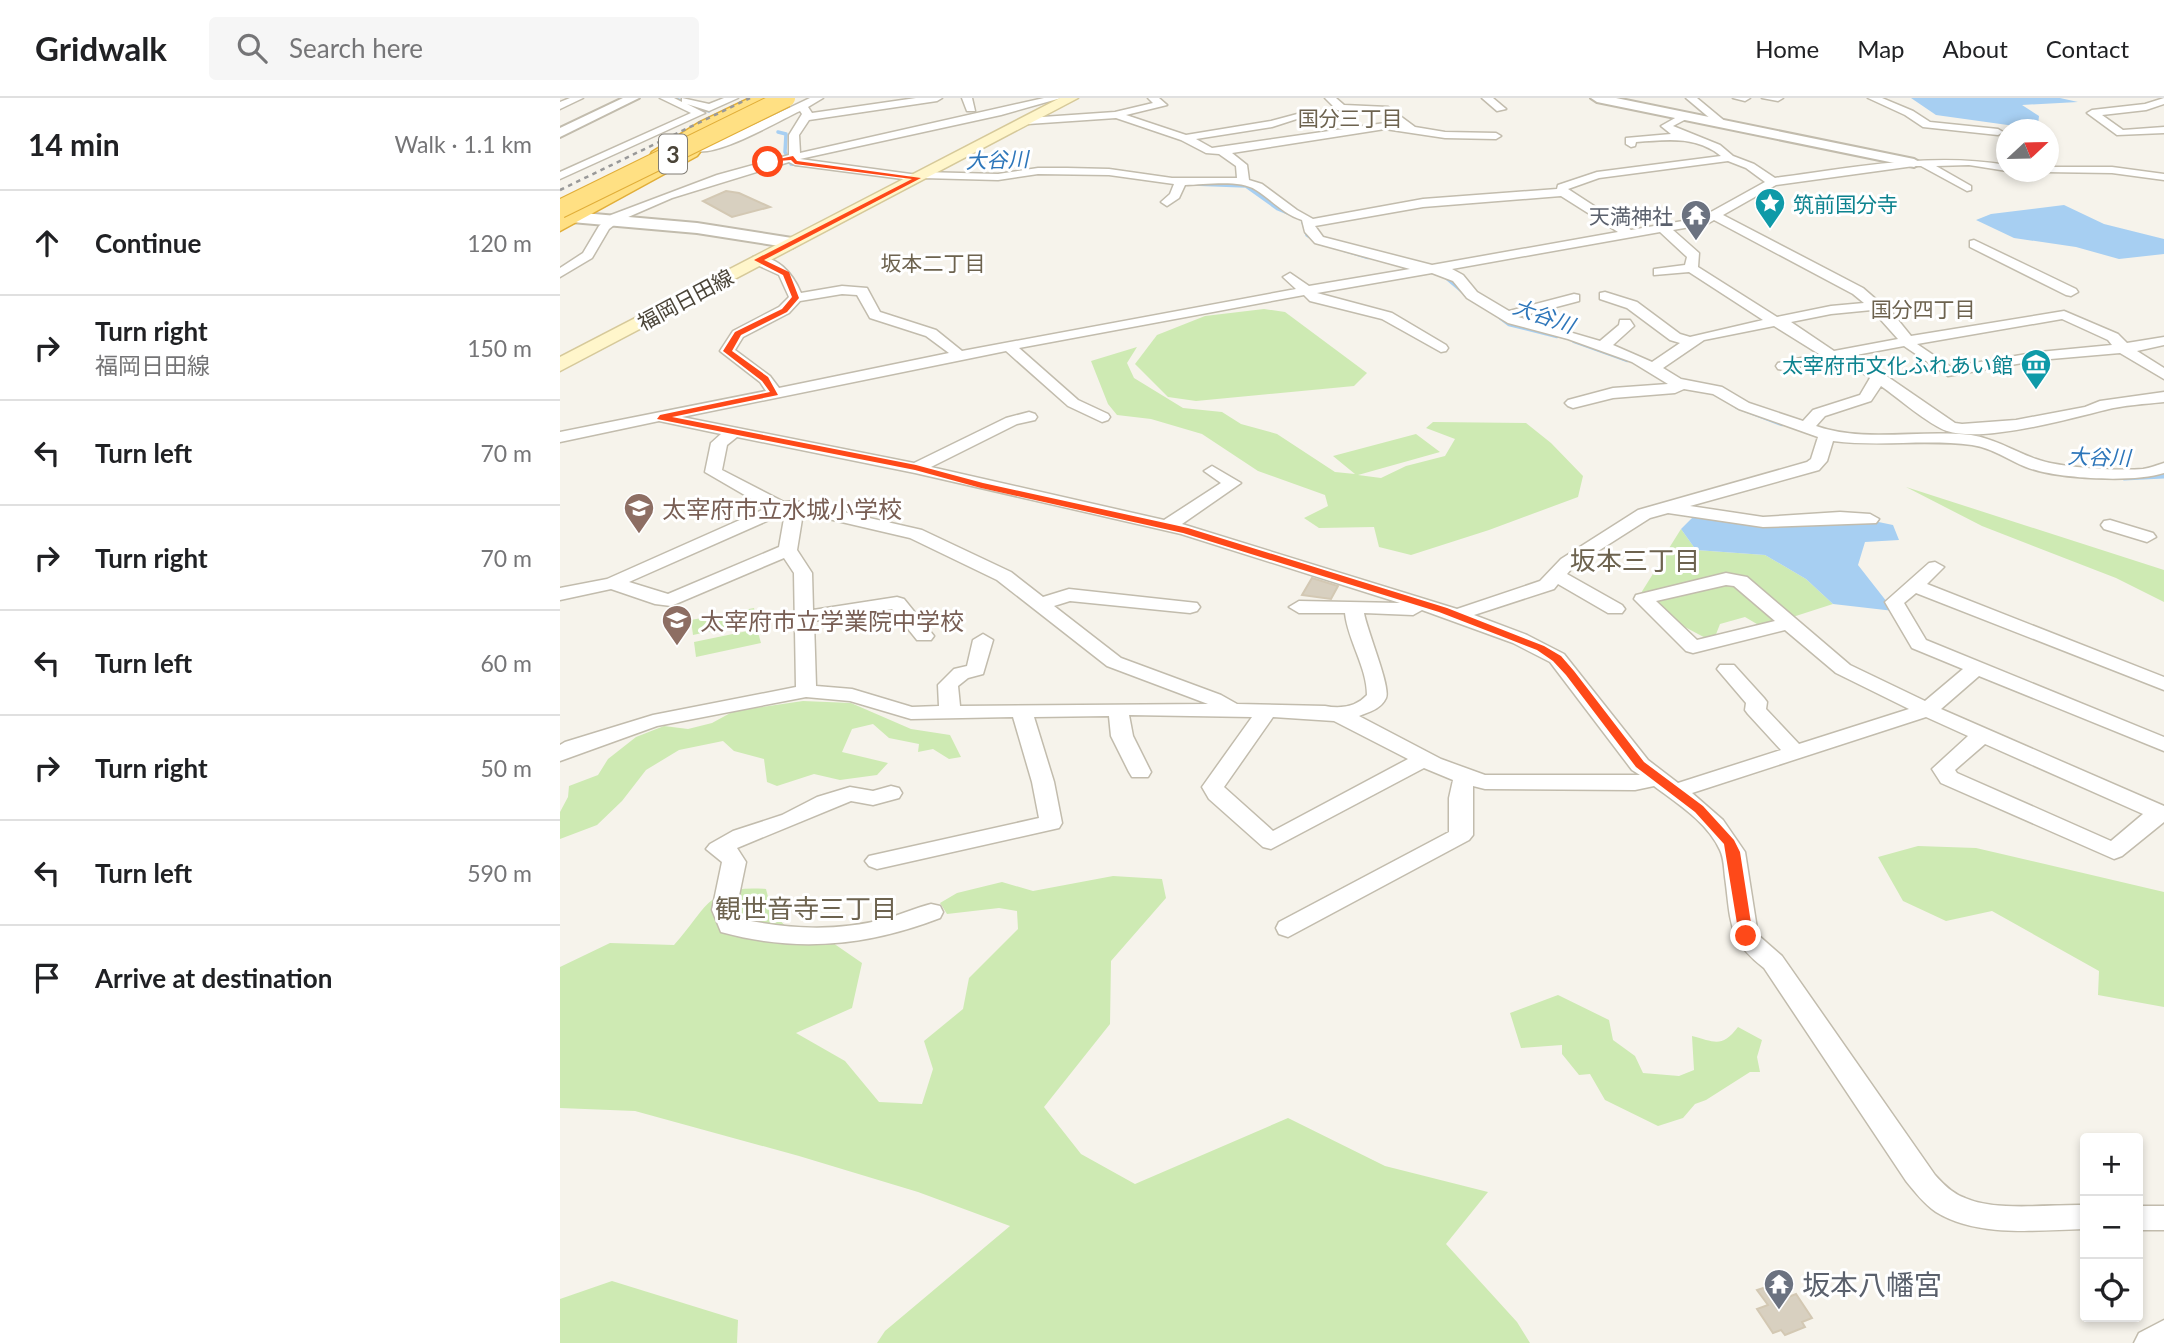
<!DOCTYPE html>
<meta charset="utf-8">
<style>
:root{--surface:#fff;--page:#f6f6f6;--text:#202124;--muted:#757577;--line:#e0e0e0}
body{margin:0;font-family:Lato,"Noto Sans JP",sans-serif;background:var(--page);color:var(--text)}
.controls{position:absolute;right:21px;bottom:21px;display:grid;overflow:hidden;border-radius:7px;box-shadow:0 4px 10px #0003}
.controls button{width:63px;height:63px;display:grid;place-items:center;padding:0;border:0;border-bottom:2px solid var(--line);background:var(--surface);color:var(--text);font:35px sans-serif}
.compass{position:absolute;left:1436px;top:21px;width:63px;height:63px;border-radius:50%;background:var(--surface);box-shadow:0 4px 10px #0003;rotate:68deg}
.stop{position:absolute;width:21px;height:21px;margin:-16px;border:5px solid #fe4919;border-radius:50%;background:#fff}
.stop.end{background:#fe4919;border-color:#fff;box-shadow:0 2px 7px #0008}
.list{margin:0;padding:0;list-style:none}
h2{display:flex;justify-content:space-between;align-items:center;height:91px;margin:0;padding:0 28px;font-size:30px}
h2 small{font-size:23px;font-weight:400;color:var(--muted)}
.list li{display:grid;grid-template-columns:46px 1fr auto;gap:21px;align-items:center;box-sizing:border-box;height:105px;padding:0 28px;border-top:2px solid var(--line)}
.list b{display:block;font-size:26px;white-space:nowrap}
.list p{margin:0;font-size:23px;white-space:nowrap;color:var(--muted)}
.list em{font-size:23px;font-style:normal;color:var(--muted)}
.icon{flex:none;width:38px;height:38px;fill:none;stroke:currentColor;stroke-width:2;stroke-linecap:round;stroke-linejoin:round}
.map{position:relative;flex:none;width:1604px;height:1245px;overflow:hidden}
header{display:flex;align-items:center;gap:42px;box-sizing:border-box;height:98px;padding:0 35px;background:var(--surface);border-bottom:2px solid var(--line)}
header strong{font-size:33px}
nav{display:flex;gap:38px;margin-inline-start:auto;font-size:24px}
.search{width:490px;height:63px;background:var(--page);display:flex;align-items:center;gap:18px;box-sizing:border-box;padding:0 24px;border-radius:7px;color:var(--muted);font-size:26px}
main{display:flex}
aside{flex:1;background:var(--surface)}
.map>svg:first-child{display:block}
.green{fill:#ceeab3}
.water{fill:#a7cff2}
.lines{fill:none;stroke-linecap:round;stroke-linejoin:round}
.stream-far2{stroke:#a7cff2;stroke-width:3.5}
.stream-far1{stroke:#a7cff2;stroke-width:4.5}
.stream{stroke:#a7cff2;stroke-width:5}
.building{fill:#d8d0c0;stroke:#d3c8b3;stroke-width:2}
.minor-casing{stroke:#c2bcad;stroke-width:3}
.tertiary-casing{stroke:#c2bcad;stroke-width:4}
.secondary-casing{stroke:#d6c99a;stroke-width:3}
.trunk-casing{stroke:#e1ae39;stroke-width:3}
.minor{fill:#fff;fill-rule:evenodd}
.tertiary{fill:#fff;fill-rule:evenodd}
.secondary{fill:#fff6cb;fill-rule:evenodd}
.trunk{fill:#ffe083;fill-rule:evenodd}
.rail{stroke:#999;stroke-width:2.5;stroke-dasharray:4.5 4.5;stroke-linecap:butt}
.trunk-bridge-casing{stroke:#e1ae39;stroke-width:20;stroke-linecap:butt}
.trunk-bridge{stroke:#ffe083;stroke-width:18}
.route{fill:#fe4919}
.labels{text-anchor:middle;dominant-baseline:central;stroke-width:6;stroke-linejoin:round;paint-order:stroke}
.far-neighbourhood-label{font-size:21px;fill:#6d634f;stroke:#fff}
.far-water-label{font-size:21px;font-style:italic;fill:#2d76ba;stroke:#fff}
.far-culture-label{font-size:21px;fill:#0d838f;stroke:#fff;text-anchor:start}
.far-worship-label{font-size:21px;fill:#5b616d;stroke:#fff;text-anchor:end}
.far-street-label{font-size:21px;fill:#4a4438;stroke:#fff}
.shield{fill:#fff;stroke:#807c74;stroke-width:2}
.shield-label{font-size:23px;font-weight:bold;fill:#4a4438}
.education-label{font-size:24px;fill:#785e54;stroke:#fff;text-anchor:start}
.neighbourhood-label{font-size:26px;fill:#6d634f;stroke:#fff}
.near-worship-label{font-size:28px;fill:#5b616d;stroke:#fff;text-anchor:start}
</style>
<header>
<strong>Gridwalk</strong>
<div class="search"><svg class="icon" aria-label="search" viewBox="0 0 24 24"><circle cx="10" cy="10" r="6"/><path d="M15 15l6 6"/></svg>Search here</div>
<nav><a>Home</a><a>Map</a><a>About</a><a>Contact</a></nav>
</header>
<main>
<aside>
<h2>14 min<small>Walk · 1.1 km</small></h2>
<ul class="list">
<li><svg class="icon" aria-label="ahead" viewBox="0 0 24 24"><path d="M12 20V5M6 11l6-6 6 6"/></svg><div><b>Continue</b></div><em>120 m</em></li>
<li><svg class="icon" aria-label="right" viewBox="0 0 24 24"><path d="M7 20v-9h11M14 6l5 5-5 5"/></svg><div><b>Turn right</b><p>福岡日田線</p></div><em>150 m</em></li>
<li><svg class="icon" aria-label="left" viewBox="0 0 24 24"><path d="M17 20v-9H6M10 6l-5 5 5 5"/></svg><div><b>Turn left</b></div><em>70 m</em></li>
<li><svg class="icon" aria-label="right" viewBox="0 0 24 24"><path d="M7 20v-9h11M14 6l5 5-5 5"/></svg><div><b>Turn right</b></div><em>70 m</em></li>
<li><svg class="icon" aria-label="left" viewBox="0 0 24 24"><path d="M17 20v-9H6M10 6l-5 5 5 5"/></svg><div><b>Turn left</b></div><em>60 m</em></li>
<li><svg class="icon" aria-label="right" viewBox="0 0 24 24"><path d="M7 20v-9h11M14 6l5 5-5 5"/></svg><div><b>Turn right</b></div><em>50 m</em></li>
<li><svg class="icon" aria-label="left" viewBox="0 0 24 24"><path d="M17 20v-9H6M10 6l-5 5 5 5"/></svg><div><b>Turn left</b></div><em>590 m</em></li>
<li><svg class="icon" aria-label="arrive" viewBox="0 0 24 24"><path d="M6 21V4h12l-3 4 3 4H6"/></svg><div><b>Arrive at destination</b></div></li>
</ul>
</aside>
<div class="map">
<svg width="1604" height="1245" viewBox="0 0 1604 1245">
<rect width="100%" height="100%" fill="#f6f3eb"/>
<!-- green -->
<g class="green">
<path d="M704 211 725 214 807 275 794 288 636 303 608 299 575 266 597 237 645 218Z"/>
<path d="M577 249 567 265 574 280 623 310 662 314 681 326 717 336 775 374 795 376 773 358 856 336 880 354 798 377 821 380 846 368 885 358 895 341 866 330 873 324 966 325 991 345 1023 378 1018 399 929 432 851 457 819 449 814 429 759 430 744 420 768 408 765 397 698 373 642 336 591 321 557 317 548 306 531 263Z"/>
<path d="M1346 389 1604 472V504L1556 480 1422 428Z"/>
<path d="M1121 431 1136 452 1205 457 1246 481 1273 506 1202 529 1185 519 1160 526 1153 544 1076 503Z"/>
<path d="M194 510 197 523 133 537 131 522Z"/>
<path d="M197 531 201 545 136 559 134 544Z"/>
<path d="M243 603 291 605 351 631 390 637 401 659 389 661 373 651 358 654 359 646 329 640 313 626 292 631 282 654 328 665 317 677 280 682 254 676 217 688 207 684 204 661 174 653 163 643 119 652 86 672 62 703 37 727 0 741V714L8 699 9 688 38 677 48 661 76 639 104 628 128 631 152 625 174 613Z"/>
<path d="M1358 748 1416 750 1604 794V909L1538 897 1539 873 1432 813 1386 823 1343 803 1318 759Z"/>
<path d="M553 778 602 781 606 800 551 863 550 926 484 1009 521 1056 575 1086 728 1020 825 1068 928 1094 886 1146 957 1224 970 1245H317L325 1233 450 1128 358 1094 239 1058 75 1013 0 1010V869L50 845 114 847C149 808 147 787 206 791L212 814 230 833 260 836 302 865 292 910 236 935 285 963 319 1004 362 1006 373 971 364 943 403 911 409 880 458 831 457 813 439 810 387 816 380 805 397 795 442 784 473 793Z"/>
<path d="M998 897 1049 922 1053 942 1075 958 1083 975 1119 978 1134 972 1132 938C1155 944 1162 950 1178 929L1202 942 1197 959 1200 974H1190L1146 1002 1135 1006 1123 1020 1098 1028 1045 1002 1030 976 1019 977 1002 956V947L961 950 950 915Z"/>
<path d="M52 1183 178 1222 177 1245H0V1201Z"/>
</g>
<!-- water -->
<g class="water">
<path d="M1351 0H1500L1518 4 1462 7 1479 18 1478 27 1462 29 1376 17Z"/>
<path d="M1504 107 1544 126 1604 141V156L1559 161 1516 149 1454 140 1416 122 1431 116Z"/>
<path d="M1136 416 1189 425 1304 421 1333 427 1339 442 1305 444 1298 467 1334 513 1273 506 1246 481 1205 457 1136 452 1121 431Z"/>
</g>
<g class="lines">
<!-- stream-far2 -->
<g class="stream-far2">
<path d="M113 0 149 13"/>
<path d="M218 34 226 36 225 54 231 66 241 67"/>
<path d="M633 86 686 88 718 111 742 121 747 137 761 146"/>
</g>
<!-- stream-far1 -->
<g class="stream-far1">
<path d="M785 152 808 159"/>
<path d="M886 179 912 201"/>
<path d="M941 220 949 226 997 238"/>
<path d="M1014 243 1067 262"/>
<path d="M1177 309 1222 326"/>
</g>
<!-- stream -->
<path class="stream" d="M1564 380 1604 378"/>
</g>
<!-- building -->
<g class="building">
<path d="M166 93 179 95 210 109 172 119 143 103Z"/>
<path d="M752 480 778 488 771 501 742 497Z"/>
<path d="M1216 1186 1226 1200 1236 1196 1252 1220 1242 1224 1245 1229 1225 1237 1221 1232 1213 1235 1197 1211 1208 1207 1197 1192Z"/>
</g>
<g class="lines">
<!-- minor casing -->
<g class="minor-casing">
<g id="minor">
<path d="M10 0H23L0 11V4Z"/>
<path d="M100 0H114L122 4V0L149 6 164 0H178L149 13 127 6 145 15 0 81V74L131 15Z"/>
<path d="M250 0H263L248 9 252 15 356 0H382L377 3 249 22 239 37 240 55 484 0H501L441 17 240 61 358 77 363 74 438 76 478 70H507L549 71 612 80H677L676 68 659 56 646 55 621 42 556 20 468 26 463 23 468 20 555 14 593 5 588 0H599L607 7 566 17 626 37 711 23 741 15 746 18 712 29 636 41 652 50 825 25 840 27 822 14 777 12 765 0H776L784 7 828 9 855 29 885 34 936 35 941 38 936 41 885 40 825 31 672 55 687 67 689 82 702 86 737 112 753 121 863 101 997 91 998 87 1037 74 1161 58C1135 37 1106 42 1076 44L1075 48 1071 49 1066 46V40L1111 36 1101 28 1124 15 1128 16V20L1113 28 1160 47 1173 58 1194 66 1215 80C1292 70 1369 54 1447 67V73L1409 67 1376 68 1411 88V92L1407 93 1361 68H1354L1216 87 1163 117 1303 190 1334 217 1351 238 1504 213 1558 236 1567 245 1604 239V247L1577 253 1604 270V281L1560 255 1479 262 1388 278 1344 248 1296 257 1395 325 1402 326 1456 322 1525 309 1540 303 1604 294V304C1585 306 1564 307 1545 312 1508 321 1423 345 1387 333 1369 327 1337 299 1321 288L1311 303 1265 318 1256 328C1305 345 1359 331 1411 337 1436 341 1453 353 1476 361 1500 370 1558 373 1583 371 1590 370 1597 367 1604 365V375C1574 385 1496 381 1466 369 1448 362 1433 350 1412 347 1366 341 1320 349 1273 343L1267 363 1259 372 1130 408 1203 419 1280 414 1310 416 1319 421 1316 425 1203 429 1108 415 1090 420 1013 469 1007 476 1062 507 1065 511 1062 515H1048L998 486 994 491 914 517 967 537 1004 556 1088 662 1118 685 1221 652 1188 616 1185 612 1186 605 1157 571 1160 567H1174L1204 600 1207 604 1206 611 1239 646 1349 611 1276 575 1225 532 1133 555 1126 553 1074 501 1076 497 1166 475 1187 479 1290 567 1365 603 1403 571 1352 550 1325 504 1369 465 1375 464 1384 469 1367 486 1604 579V592L1356 495 1344 505 1366 542 1604 639V653L1419 578 1381 611 1604 708V724L1562 758 1554 761 1381 685 1372 671 1408 638 1366 619 1132 695 1163 722 1185 754 1198 837 1222 858 1375 1077C1383 1086 1393 1096 1405 1100 1437 1114 1490 1106 1525 1107V1131C1478 1132 1418 1140 1376 1114 1364 1106 1355 1094 1346 1083L1204 870C1167 842 1171 822 1165 779 1164 771 1164 760 1160 752 1147 724 1118 706 1094 688L1075 692 925 691 913 688V737L909 742 728 839 719 836 716 830 719 824 889 734V700L893 682 864 670 711 751 703 749 649 701 642 689 692 619 569 617 573 638 591 674 588 679H572L569 674 551 638 549 618 474 619 494 684 502 725 499 730 317 771 309 768 305 763 309 758 479 720 472 684 453 619 351 621 290 603 246 599 97 628 0 663V647L5 644 93 617 236 589 234 475 224 460 111 508 95 506 51 491 0 502V490L47 481 207 410 145 374 151 345 161 336 99 323 0 344V334L206 293 200 284 160 253 173 233 219 209 229 199 219 177 193 165V159C217 156 233 176 241 195L282 188 307 190 320 214 376 232 402 253 736 191 723 179 730 175 749 188 850 171 755 145 745 134 742 122C723 116 712 102 696 92 679 81 645 87 625 87L619 100 607 108 601 104 610 96 614 86 549 77 478 76 438 82 363 80 358 83 235 67 229 64 112 100 59 123 49 131 32 160 0 179V170L23 155 39 128 51 117 157 77 229 57V37L242 16 240 13C218 23 150 64 131 51L136 48 151 47ZM1168 63 1186 70 1205 84 1140 120 1071 132 1008 91 1039 80ZM1001 98 1058 134 872 167 763 139 755 128 863 109ZM1154 122 1293 196 1304 205 1271 208 1217 219 1138 169 1139 155 1113 132 1147 126ZM1100 134 1127 159 1125 167 1094 171V177L1129 174 1203 222 1130 239 1120 236 1077 204 1045 194 1040 195V201L1067 210 1110 242 1120 245 1092 264 1053 247 1074 228 1070 222H1060L1059 227 1040 243 958 219 1019 203V197L1014 196 949 213 917 194 903 177 892 171ZM872 175 893 183 907 200 948 225 1008 241 1072 264 1108 286 1053 290 1008 302 1005 305 1008 308 1013 310 1053 300 1115 295 1124 291 1153 296 1179 311 1258 339 1251 361 1247 364 1078 412 1001 461 980 483 897 511 622 426 681 385 652 368 644 373 661 385 604 422 371 369 457 326 475 322 477 319 475 316 469 314 446 320 354 365 122 319 446 253 508 308 542 324 548 322 550 319 548 316 518 302 459 250 744 197 750 203 822 221 881 254 886 253 888 250 886 247 832 215 757 195ZM282 196 297 197 310 220 366 238 389 255 219 290 210 278 175 252 183 239 229 215 240 203ZM1312 212 1338 241 1274 253 1231 224 1271 216ZM1502 221 1548 242 1552 247 1479 254 1391 269 1357 246ZM1214 228 1259 256 1218 265 1216 268 1218 271 1223 272 1281 260 1310 280 1300 297 1253 312 1243 323 1189 305 1162 289 1121 281 1103 270 1144 242ZM177 339 355 375 621 436 840 505 739 503 729 509 739 515H785C788 543 807 569 807 597 796 609 780 611 765 608L677 606 661 597 561 560 494 508 510 503 630 515 637 513 640 509 637 505 509 491 483 499 451 474 362 432 235 403 224 404 162 372 167 347ZM225 415 219 449 108 496 69 484ZM243 415 350 440 437 482 547 568 648 606 400 608 398 588 408 580 423 576 433 542 423 536 413 542 407 568 394 571 378 587 379 608 352 609 292 591 256 588 254 523 332 511 357 542H371L374 538 344 501 337 499 253 512 252 475 237 452ZM1166 487 1174 488 1215 523 1137 542 1096 503ZM862 512 953 545 990 564 1072 672 1080 677H925L881 661 799 618C809 614 821 611 826 600 831 589 807 533 804 515L853 517ZM713 619 774 623 848 661 713 733 664 689ZM1425 646 1583 716 1551 743 1397 675 1395 672Z"/>
<path d="M402 0H412L415 13H407Z"/>
<path d="M922 0H933L946 11 937 13Z"/>
<path d="M1126 0H1137L1167 25 1158 27Z"/>
<path d="M1173 0H1190L1185 3Z"/>
<path d="M1202 0H1223L1218 3Z"/>
<path d="M1308 0H1322L1353 13 1370 24 1438 31 1443 34 1438 37 1363 29 1345 17Z"/>
<path d="M1604 0V6L1586 12 1542 17 1563 32 1604 29V35L1557 37 1527 15 1532 12 1585 6Z"/>
<path d="M1489 69H1552L1604 76V82L1552 75 1485 74H1489Z"/>
<path d="M1414 142 1516 191 1518 194 1511 198 1506 197 1410 149V143Z"/>
<path d="M1550 422 1593 435 1596 439 1587 444 1544 431 1541 427 1544 423Z"/>
<path d="M331 688 339 690 342 695 339 700 313 707 291 703 177 750 186 764 176 812 180 821C229 831 275 834 325 821 340 817 355 810 371 806L380 808 383 814 380 820C307 848 237 855 161 834L152 812 162 764 146 751 150 746 173 733 222 717 257 699 290 689 313 693Z"/>
<rect x="1578" y="1108" width="26" height="24"/>
<path d="M1604 1222V1245H1574L1579 1235Z"/>
</g>
</g>
<!-- tertiary casing -->
<g class="tertiary-casing">
<g id="tertiary">
<path d="M63 0H79L0 39V30Z"/>
<path d="M1031 0H1056L1354 61 1361 65 1354 69 1037 4Z"/>
<path d="M0 113 137 125 232 140 240 145 232 150 137 135 0 123Z"/>
</g>
</g>
<!-- secondary casing -->
<g class="secondary-casing">
<path id="secondary" d="M500 0H518L0 273V259Z"/>
</g>
<!-- trunk casing -->
<g class="trunk-casing">
<path id="trunk" d="M190 0H211L120 53 131 48 137 50 140 54 137 58 0 133V119L101 63 92 62 90 58 92 54 140 24Z"/>
</g>
<!-- minor -->
<use href="#minor" class="minor"/>
<!-- tertiary -->
<use href="#tertiary" class="tertiary"/>
<!-- secondary -->
<use href="#secondary" class="secondary"/>
<!-- trunk -->
<use href="#trunk" class="trunk"/>
<!-- rail -->
<path class="rail" d="M0 92 190 0"/>
<!-- trunk-bridge casing -->
<g class="trunk-bridge-casing">
<path id="trunk-bridge" d="M0 111 226 0"/>
</g>
<!-- trunk-bridge -->
<use href="#trunk-bridge" class="trunk-bridge"/>
</g>
<!-- route -->
<path class="route" d="M233 58 237 63 361 80 204 162 229 174 239 200 227 214 181 237 172 253 208 279 218 297 112 319 356 367 423 385 628 430 887 510 984 548 1001 558 1014 573 1084 664 1143 708 1174 742 1180 754 1193 838 1191 842H1181L1179 838 1164 746 1135 714 1076 669 1006 577 993 563 977 552 879 514 623 435 421 390 355 372 97 321 100 317 210 294 202 283 163 253 175 234 222 211 232 199 223 177 194 162 352 81 235 66 231 62 205 64Z"/>
<!-- icons -->
<defs>
<g id="sight-pin" transform="scale(1.575)"><path d="M0 17L-7.5 6A9.5 9.5 0 1 1 7.5 6Z" fill="#0f9aa8" stroke="#fff"/><path d="M0-6L1.8-2.2L6-1.7L2.9 1.2L3.7 5.4L0 3.3L-3.7 5.4L-2.9 1.2L-6-1.7L-1.8-2.2Z" fill="#fff"/></g>
<g id="temple-pin" transform="scale(1.575)"><path d="M0 17L-7.5 6A9.5 9.5 0 1 1 7.5 6Z" fill="#6b7280" stroke="#fff"/><path d="M0-6L5-2H3V0L6.5 2.5H4V6H1.5V3h-3V6H-4V2.5H-6.5L-3 0V-2H-5Z" fill="#fff"/></g>
<g id="museum-pin" transform="scale(1.575)"><path d="M0 17L-7.5 6A9.5 9.5 0 1 1 7.5 6Z" fill="#0f9aa8" stroke="#fff"/><path d="M0-6L6-3V-2H-6V-3ZM-5-1h2V3h-2ZM-1-1h2V3h-2ZM3-1h2V3H3ZM-6 4H6V6H-6Z" fill="#fff"/></g>
<g id="school-pin" transform="scale(1.575)"><path d="M0 17L-7.5 6A9.5 9.5 0 1 1 7.5 6Z" fill="#8d6e63" stroke="#fff"/><path d="M0-5L7-2L0 1L-7-2ZM-4 1L0 2.5L4 1V4Q0 6-4 4Z" fill="#fff"/></g>
</defs>
<g fill-rule="evenodd">
<use href="#sight-pin" x="1210" y="105"/>
<use href="#temple-pin" x="1136" y="117"/>
<use href="#museum-pin" x="1476" y="266"/>
<use href="#school-pin" x="79" y="410"/>
<use href="#school-pin" x="117" y="522"/>
<use href="#temple-pin" x="1219" y="1186"/>
</g>
<g class="labels">
<!-- far-neighbourhood labels -->
<g class="far-neighbourhood-label">
<text x="790" y="19">国分三丁目</text>
<text x="373" y="164">坂本二丁目</text>
<text x="1363" y="210">国分四丁目</text>
</g>
<!-- far-water labels -->
<g class="far-water-label">
<text transform="translate(437 61) rotate(-2)">大谷川</text>
<text transform="translate(984 217) rotate(19)">大谷川</text>
<text transform="translate(1539 358) rotate(2)">大谷川</text>
</g>
<!-- far-culture labels -->
<g class="far-culture-label">
<text x="1233" y="105">筑前国分寺</text>
<text x="1453" y="266" text-anchor="end">太宰府市文化ふれあい館</text>
</g>
<!-- far-worship labels -->
<g class="far-worship-label">
<text x="1113" y="117">天満神社</text>
</g>
<!-- far-street labels -->
<g class="far-street-label">
<text transform="translate(125 201) rotate(-28)">福岡日田線</text>
</g>
<!-- shield labels -->
<rect class="shield" x="99" y="36.5" width="28" height="39" rx="5"/>
<g class="shield-label">
<text x="113" y="56">3</text>
</g>
<!-- education labels -->
<g class="education-label">
<text x="102" y="410">太宰府市立水城小学校</text>
<text x="140" y="522">太宰府市立学業院中学校</text>
</g>
<!-- neighbourhood labels -->
<g class="neighbourhood-label">
<text x="1075" y="462">坂本三丁目</text>
<text x="246" y="810">観世音寺三丁目</text>
</g>
<!-- near-worship labels -->
<g class="near-worship-label">
<text x="1242" y="1186">坂本八幡宮</text>
</g>
</g>
</svg>
<div class="controls">
<button>+</button>
<button>−</button>
<button><svg class="icon" aria-label="locate" viewBox="0 0 24 24"><circle cx="12" cy="12" r="6"/><path d="M12 2v4M12 18v4M2 12h4M18 12h4"/></svg></button>
</div>
<svg class="compass" viewBox="-18 -18 36 36"><path d="M0-13l5 13h-10z" fill="#e53935"/><path d="M0 13l5-13h-10z" fill="#757577"/></svg>
<div class="stop" style="left:208px;top:64px"></div>
<div class="stop end" style="left:1186px;top:838px"></div>
</div>
</main>
